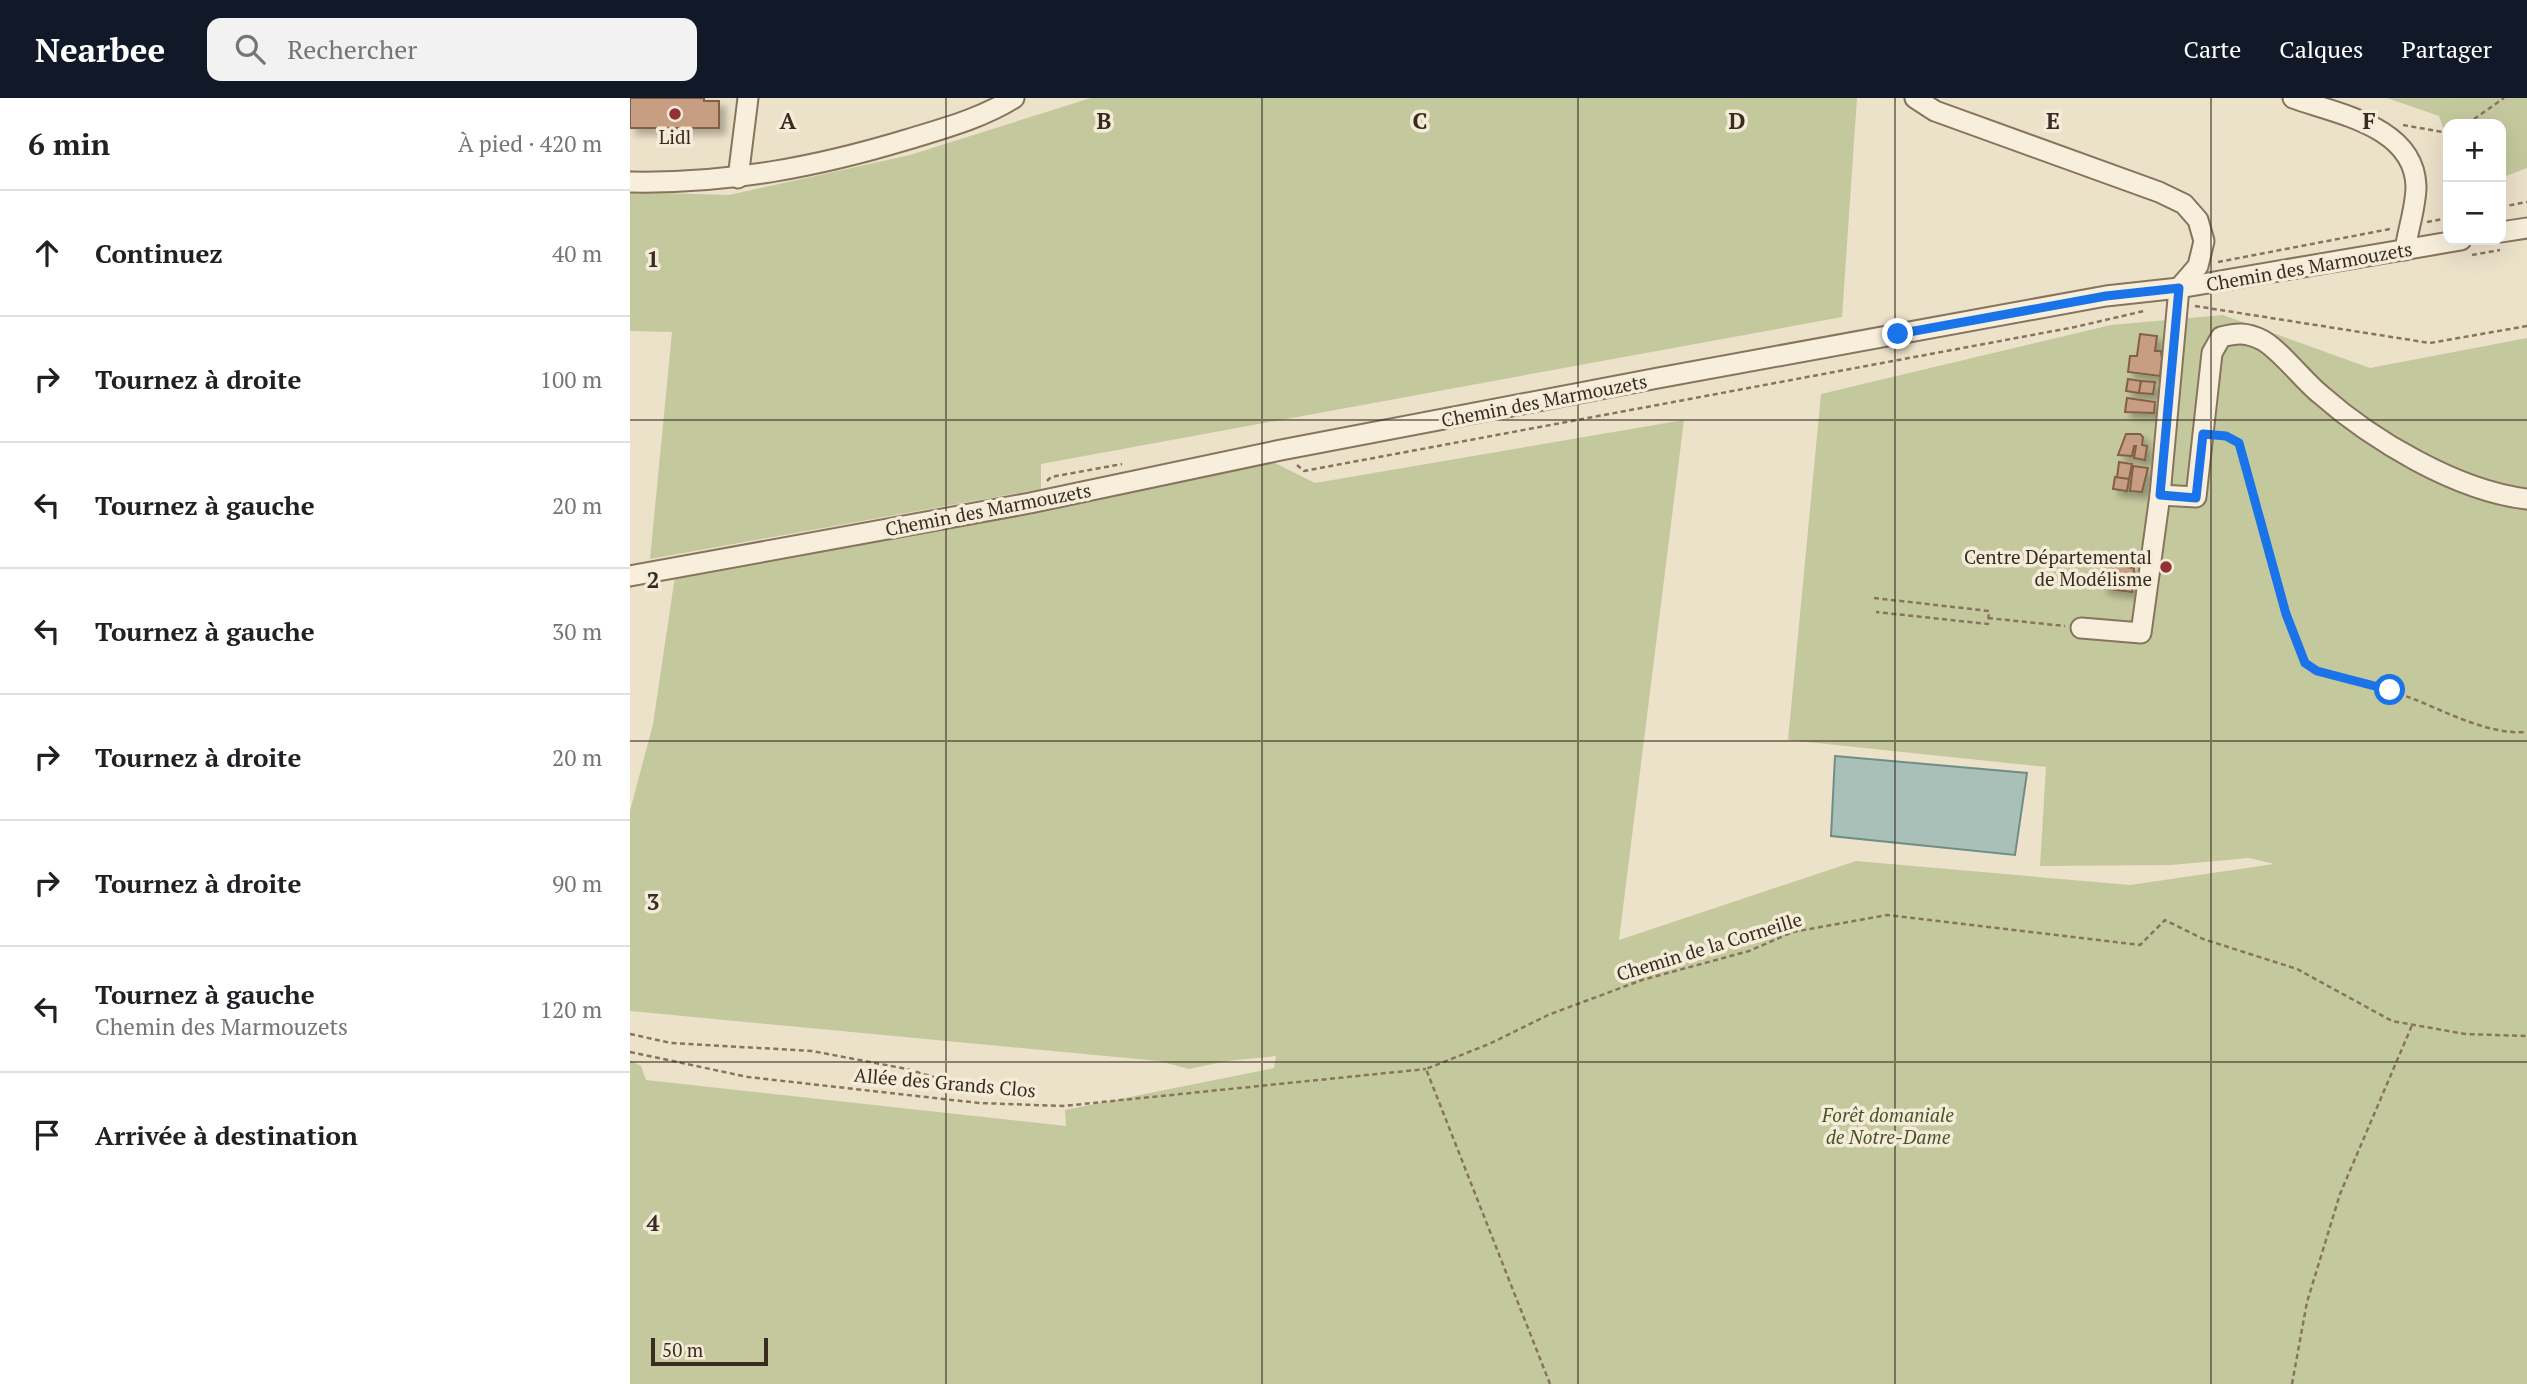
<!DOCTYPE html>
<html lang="fr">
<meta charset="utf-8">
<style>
:root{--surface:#fff;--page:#f2f2f2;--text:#202124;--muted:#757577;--line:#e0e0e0;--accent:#111827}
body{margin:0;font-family:"PT Serif",serif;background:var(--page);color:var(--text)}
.controls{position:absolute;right:21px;top:21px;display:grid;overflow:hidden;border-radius:14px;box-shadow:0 7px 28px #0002}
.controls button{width:63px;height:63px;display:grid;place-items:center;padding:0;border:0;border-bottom:2px solid var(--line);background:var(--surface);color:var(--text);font:35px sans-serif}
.scale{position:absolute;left:21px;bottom:18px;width:117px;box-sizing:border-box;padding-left:7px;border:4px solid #382c21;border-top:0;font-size:19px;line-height:24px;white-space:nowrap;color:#382c21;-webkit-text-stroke:5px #f4ecd8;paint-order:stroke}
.stop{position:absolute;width:21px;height:21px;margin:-16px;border:5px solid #1a73e8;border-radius:50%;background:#fff}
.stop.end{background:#1a73e8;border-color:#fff;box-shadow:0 2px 7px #0008}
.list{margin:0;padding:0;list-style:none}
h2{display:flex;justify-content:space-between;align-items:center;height:91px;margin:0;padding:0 28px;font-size:30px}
h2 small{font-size:23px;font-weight:400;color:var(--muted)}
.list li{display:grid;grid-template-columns:46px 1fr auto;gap:21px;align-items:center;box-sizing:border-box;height:126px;padding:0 28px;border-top:2px solid var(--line)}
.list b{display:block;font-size:26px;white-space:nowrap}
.list p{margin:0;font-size:23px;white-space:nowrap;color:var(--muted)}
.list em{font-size:23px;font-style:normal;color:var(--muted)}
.icon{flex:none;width:38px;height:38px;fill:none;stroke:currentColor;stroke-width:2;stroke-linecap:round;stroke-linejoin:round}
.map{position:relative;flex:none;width:1897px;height:1286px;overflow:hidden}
header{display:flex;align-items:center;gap:42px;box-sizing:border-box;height:98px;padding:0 35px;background:var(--accent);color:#fff}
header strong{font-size:33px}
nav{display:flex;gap:38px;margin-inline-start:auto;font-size:24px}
.search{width:490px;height:63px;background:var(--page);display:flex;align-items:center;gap:18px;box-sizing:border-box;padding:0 24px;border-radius:14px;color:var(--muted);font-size:26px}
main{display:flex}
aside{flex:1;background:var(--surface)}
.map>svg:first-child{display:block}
.green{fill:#c4c99d}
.water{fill:#a9c0b9;stroke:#708e87;stroke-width:2}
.building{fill:#c79e82;stroke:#845f46;stroke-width:2;filter:url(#shadow)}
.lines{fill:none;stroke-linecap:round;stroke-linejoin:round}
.minor-casing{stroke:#87745f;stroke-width:23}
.path{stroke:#87745f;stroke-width:2.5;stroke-dasharray:5 3.5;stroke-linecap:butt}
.minor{stroke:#f7efdc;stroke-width:19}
.route{stroke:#1a73e8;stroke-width:9}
.grid{fill:none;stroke:#382c21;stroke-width:2;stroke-opacity:0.55}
.poi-dot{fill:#913334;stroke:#f4ecd8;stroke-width:2.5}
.labels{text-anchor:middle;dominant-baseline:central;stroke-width:7;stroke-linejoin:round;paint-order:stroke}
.poi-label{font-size:19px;fill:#382c21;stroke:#f4ecd8}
.street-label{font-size:19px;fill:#382c21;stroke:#f4ecd8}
.park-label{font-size:19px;font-style:italic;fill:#495329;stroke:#f4ecd8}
.grid-label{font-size:23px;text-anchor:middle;font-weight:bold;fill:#382c21;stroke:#f4ecd8;stroke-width:7;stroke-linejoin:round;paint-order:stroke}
</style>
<header>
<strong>Nearbee</strong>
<div class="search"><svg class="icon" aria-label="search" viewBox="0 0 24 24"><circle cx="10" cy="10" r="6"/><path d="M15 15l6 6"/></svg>Rechercher</div>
<nav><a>Carte</a><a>Calques</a><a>Partager</a></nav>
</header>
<main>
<aside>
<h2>6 min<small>À pied · 420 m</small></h2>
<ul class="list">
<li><svg class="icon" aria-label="ahead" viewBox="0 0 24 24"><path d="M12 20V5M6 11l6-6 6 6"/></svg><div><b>Continuez</b></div><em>40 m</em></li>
<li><svg class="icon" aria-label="right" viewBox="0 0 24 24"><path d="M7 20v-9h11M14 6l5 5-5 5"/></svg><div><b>Tournez à droite</b></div><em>100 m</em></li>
<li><svg class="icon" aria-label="left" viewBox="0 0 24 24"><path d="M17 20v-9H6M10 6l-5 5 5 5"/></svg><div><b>Tournez à gauche</b></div><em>20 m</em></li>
<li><svg class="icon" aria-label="left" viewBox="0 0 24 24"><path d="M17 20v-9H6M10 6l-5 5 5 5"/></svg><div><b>Tournez à gauche</b></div><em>30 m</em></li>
<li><svg class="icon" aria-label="right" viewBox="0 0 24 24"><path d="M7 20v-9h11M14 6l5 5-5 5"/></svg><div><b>Tournez à droite</b></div><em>20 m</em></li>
<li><svg class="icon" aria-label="right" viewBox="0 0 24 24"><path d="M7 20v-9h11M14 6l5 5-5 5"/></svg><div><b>Tournez à droite</b></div><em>90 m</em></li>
<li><svg class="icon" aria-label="left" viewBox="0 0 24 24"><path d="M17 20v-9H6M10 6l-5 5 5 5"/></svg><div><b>Tournez à gauche</b><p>Chemin des Marmouzets</p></div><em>120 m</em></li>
<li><svg class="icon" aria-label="arrive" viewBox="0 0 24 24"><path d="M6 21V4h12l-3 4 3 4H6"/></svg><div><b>Arrivée à destination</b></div></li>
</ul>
</aside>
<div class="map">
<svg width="1897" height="1286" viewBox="0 0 1897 1286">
<defs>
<filter id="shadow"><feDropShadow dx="6" dy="6" stdDeviation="3.5" flood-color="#0004"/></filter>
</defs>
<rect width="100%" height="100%" fill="#ece1c9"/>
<!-- green -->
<g class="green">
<path d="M461 0H1227L1212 219 411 366V391L20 461 42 234 0 233V94L99 97 280 57Z"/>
<path d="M1757 0H1897V70L1871 80V26H1818V43L1809 18Z"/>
<path d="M1593 217 1740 270 1897 240V1286H0V962L11 968 16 982 436 1028 435 1012 644 970 646 958 597 963 559 971 529 963 0 913V713L23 626 45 478 643 364 685 385 1054 322 989 842 1226 763 1500 787 1644 766 1619 760 1541 767 1410 768 1416 669 1158 642 1191 296 1481 227Z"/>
</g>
<!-- water -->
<path class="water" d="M1205 658 1397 675 1385 757 1201 738Z"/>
<!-- building -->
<g class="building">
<path d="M0 0H74V3H89V30H0Z"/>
<path d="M1510 236 1527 238 1525 253H1531L1532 261 1530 278 1498 274 1500 258H1507Z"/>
<path d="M1498 281 1511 283 1509 295 1496 293Z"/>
<path d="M1511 283 1525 284 1523 296 1509 295Z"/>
<path d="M1497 300 1525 304 1524 315 1495 314Z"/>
<path d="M1496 336H1510L1513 339 1512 347 1517 348 1515 362 1504 360 1506 348H1504L1502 358 1488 357Z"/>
<path d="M1489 364 1502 366 1499 381 1487 380Z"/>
<path d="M1503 368 1518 370 1512 394 1500 393Z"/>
<path d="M1485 379 1499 381 1497 393 1483 391Z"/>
<path d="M1475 466 1504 470 1502 494 1472 490Z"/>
</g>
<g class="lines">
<!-- minor casing -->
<g class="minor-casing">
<g id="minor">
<path d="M1285 0 1305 13 1529 94 1554 106 1568 122 1574 143 1568 168 1549 190 1530 397 1511 535 1451 530"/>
<path d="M1663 0C1707 16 1784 28 1786 88 1786 109 1778 131 1775 152"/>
<path d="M108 80 118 0"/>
<path d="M0 84C97 86 187 69 279 41 315 30 352 20 384 0"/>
<path d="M1871 134 1897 130"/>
<path d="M1530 397 1566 399 1582 255 1591 239C1607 235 1616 234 1632 242 1648 250 1674 283 1690 296 1742 342 1827 393 1897 401"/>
<path d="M0 478 400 405 651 352 1028 280 1476 198 1549 190 1831 142"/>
</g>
</g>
<!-- path -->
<g class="path">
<path d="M1837 26 1874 0"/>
<path d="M1773 27 1818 35"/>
<path d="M1871 109 1897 104"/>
<path d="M1797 124 1818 120"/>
<path d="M1842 157 1870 152"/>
<path d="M1588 164 1760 131"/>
<path d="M1565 208 1800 245 1897 228"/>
<path d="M1589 338 1609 345C1620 384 1657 553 1684 571 1701 582 1756 591 1781 600 1817 614 1858 637 1897 634"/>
<path d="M667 367 674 373 1445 229 1514 213"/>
<path d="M417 383 421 379 492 366"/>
<path d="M1244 500 1359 513 1358 526 1246 514"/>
<path d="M1358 520 1435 528"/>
<path d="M0 936 41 945 182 953 277 971 330 987 401 997"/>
<path d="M0 954 118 979 349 1005 433 1008 796 971"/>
<path d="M920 1286 796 971 859 946 918 917 1012 882 1119 853 1163 834 1257 817 1510 847 1535 822 1573 841 1667 871 1762 923 1835 936 1897 938"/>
<path d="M1662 1286 1677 1204 1710 1096 1783 925"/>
</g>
<!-- minor -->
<use href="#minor" class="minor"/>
</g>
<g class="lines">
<!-- route -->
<path class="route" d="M1268 236 1476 198 1549 190 1530 397 1566 400 1573 336 1596 338 1609 345 1656 516 1675 565 1687 573 1760 592"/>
</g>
<!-- grid -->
<path class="grid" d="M316 0V1286M632 0V1286M948 0V1286M1265 0V1286M1581 0V1286M0 322H1897M0 643H1897M0 964H1897"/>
<!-- markers -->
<g class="poi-dot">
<circle cx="45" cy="16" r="7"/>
<circle cx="1536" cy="469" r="7"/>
</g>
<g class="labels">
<!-- poi labels -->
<g class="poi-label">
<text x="45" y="38">Lidl</text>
<text x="1522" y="458" text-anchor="end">Centre Départemental<tspan x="1522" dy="22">de Modélisme</tspan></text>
</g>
<!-- street labels -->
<g class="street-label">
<text transform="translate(1679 168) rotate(-10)">Chemin des Marmouzets</text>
<text transform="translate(914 302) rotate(-11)">Chemin des Marmouzets</text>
<text transform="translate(358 411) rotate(-11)">Chemin des Marmouzets</text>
<text transform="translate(1079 848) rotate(-17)">Chemin de la Corneille</text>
<text transform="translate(315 984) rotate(5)">Allée des Grands Clos</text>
</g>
<!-- park labels -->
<g class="park-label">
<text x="1258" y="1016">Forêt domaniale<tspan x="1258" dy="22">de Notre-Dame</tspan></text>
</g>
</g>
<g class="grid-label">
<text x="158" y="31">A</text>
<text x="474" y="31">B</text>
<text x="790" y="31">C</text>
<text x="1107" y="31">D</text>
<text x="1423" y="31">E</text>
<text x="1739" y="31">F</text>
<text x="23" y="169">1</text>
<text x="23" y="490">2</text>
<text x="23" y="812">3</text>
<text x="23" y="1133">4</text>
</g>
</svg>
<div class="controls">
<button>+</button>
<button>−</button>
</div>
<div class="scale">50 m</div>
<div class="stop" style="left:1760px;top:592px"></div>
<div class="stop end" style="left:1268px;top:236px"></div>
</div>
</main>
